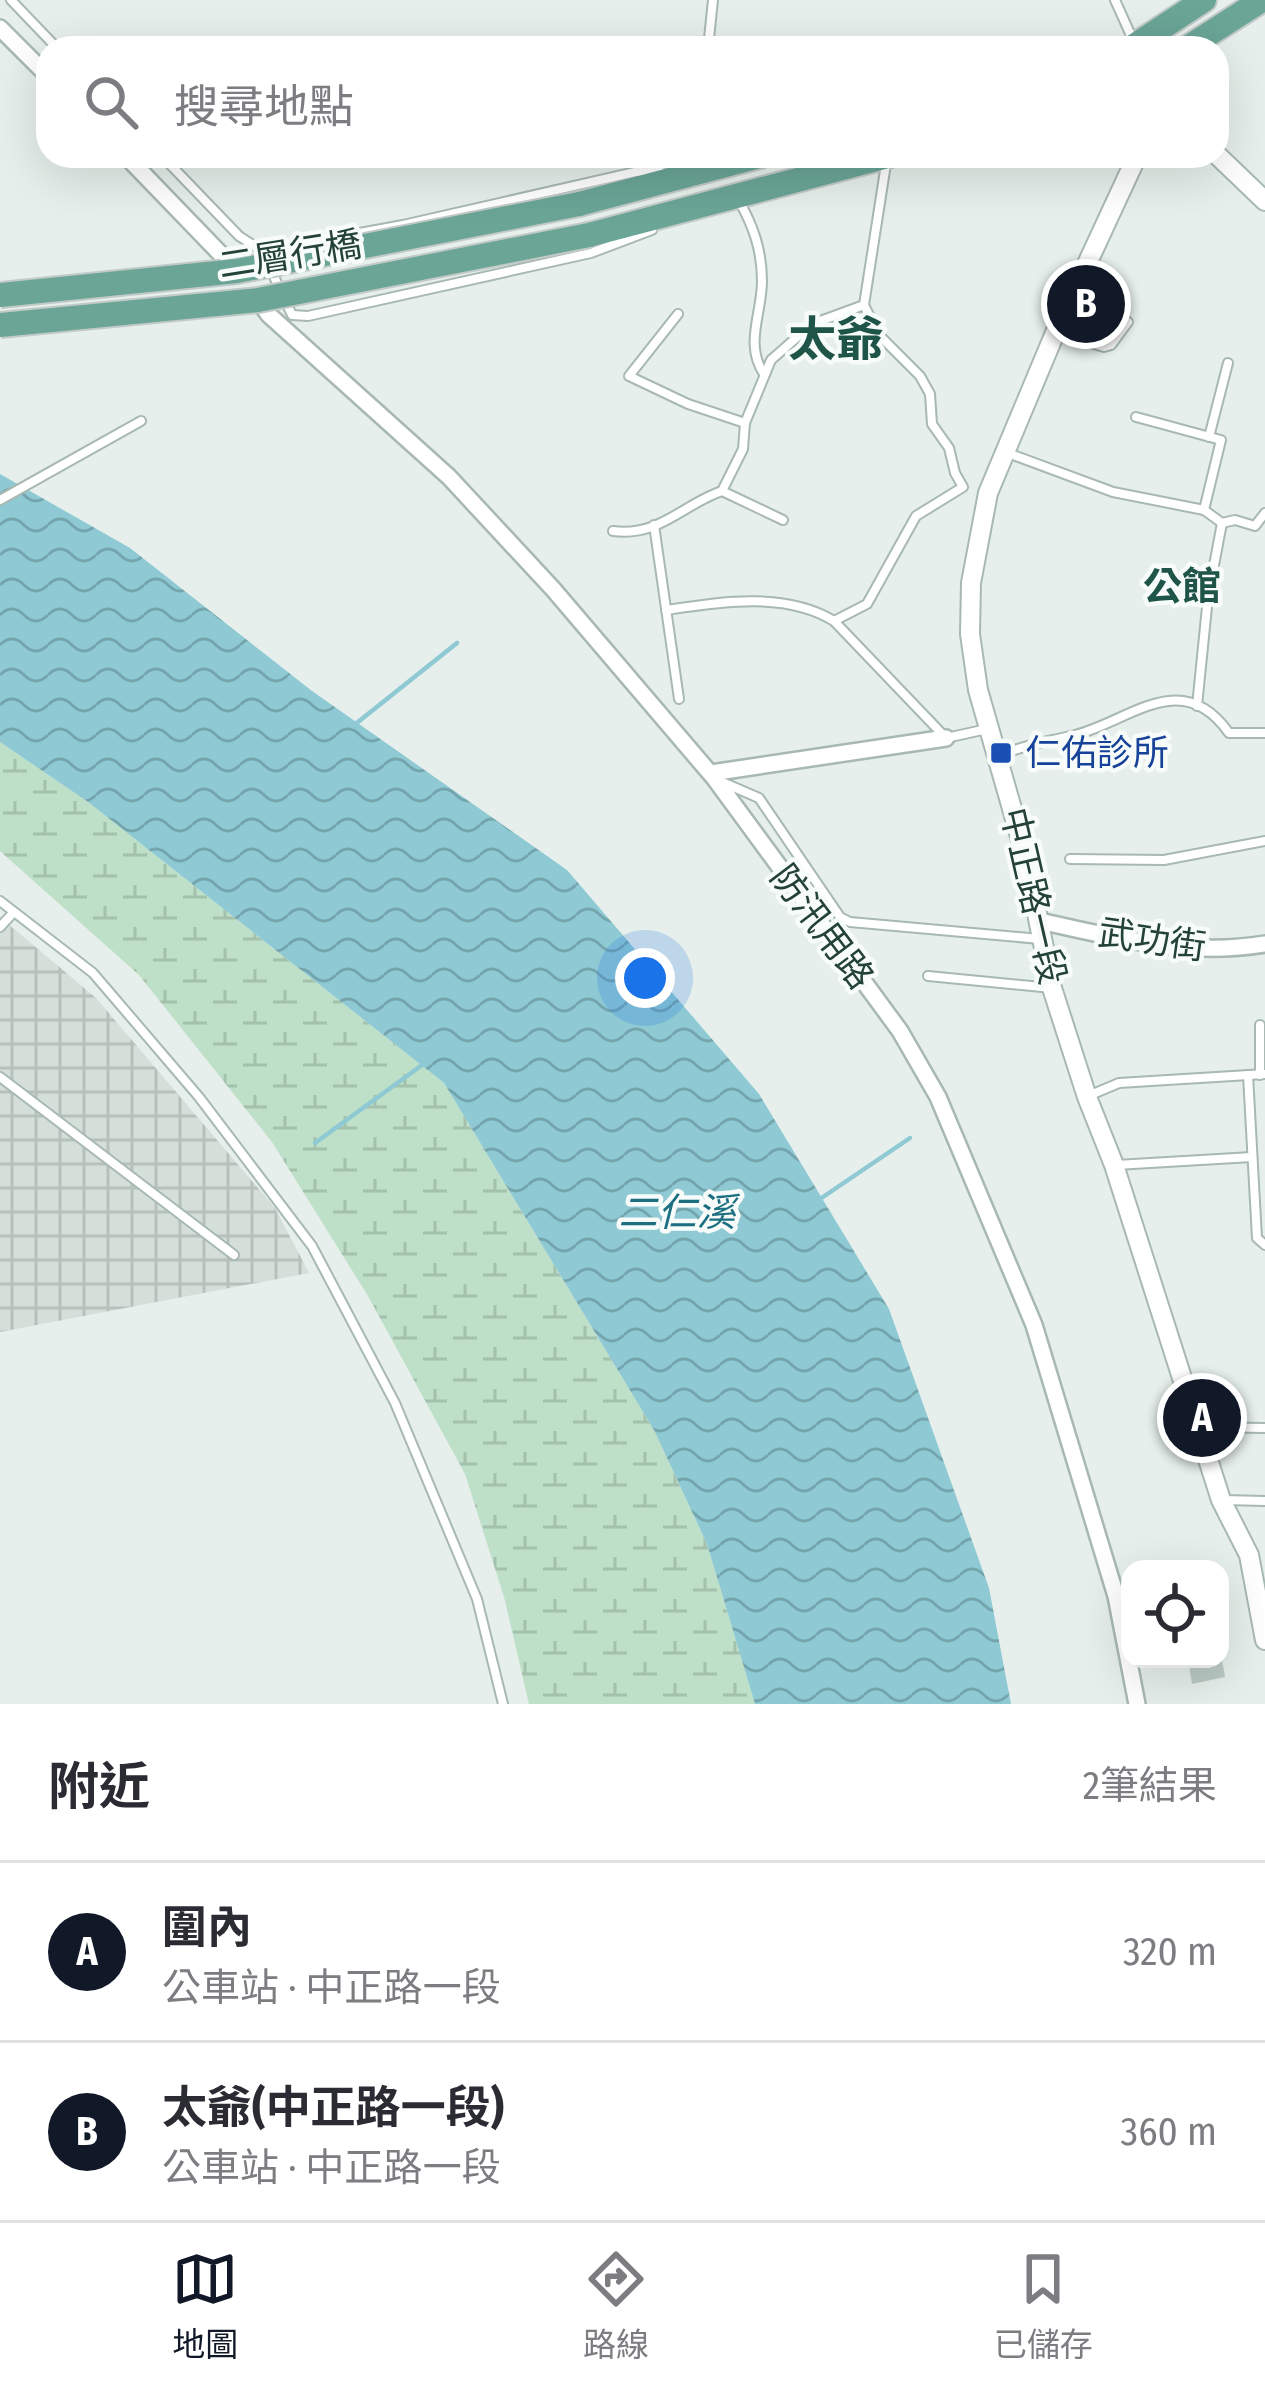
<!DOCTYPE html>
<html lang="zh-TW">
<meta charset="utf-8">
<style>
:root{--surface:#fff;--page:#f7f7f7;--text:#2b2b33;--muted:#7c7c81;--line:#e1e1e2;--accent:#111827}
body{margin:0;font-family:"Fira Sans Condensed","Noto Sans TC",sans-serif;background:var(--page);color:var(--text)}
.controls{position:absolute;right:36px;bottom:36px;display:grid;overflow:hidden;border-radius:24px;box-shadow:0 12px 48px #0002}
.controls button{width:108px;height:108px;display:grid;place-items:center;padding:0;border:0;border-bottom:3px solid var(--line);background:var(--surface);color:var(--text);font:60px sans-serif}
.you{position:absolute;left:645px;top:978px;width:42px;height:42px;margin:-30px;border:9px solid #fff;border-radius:50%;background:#1a73e8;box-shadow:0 0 0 18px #1a73e833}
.badge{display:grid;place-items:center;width:78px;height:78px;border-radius:50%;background:var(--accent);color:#fff;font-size:39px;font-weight:700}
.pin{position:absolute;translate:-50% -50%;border:6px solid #fff;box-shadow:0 3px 12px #0006}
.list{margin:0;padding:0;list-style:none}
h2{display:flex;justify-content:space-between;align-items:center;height:156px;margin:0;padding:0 48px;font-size:51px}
h2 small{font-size:39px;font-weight:400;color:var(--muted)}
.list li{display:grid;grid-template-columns:78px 1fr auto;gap:36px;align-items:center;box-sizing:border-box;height:180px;padding:0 48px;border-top:3px solid var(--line)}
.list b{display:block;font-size:45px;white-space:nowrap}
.list p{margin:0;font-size:39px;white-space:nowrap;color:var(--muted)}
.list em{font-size:39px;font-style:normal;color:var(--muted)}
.icon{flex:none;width:66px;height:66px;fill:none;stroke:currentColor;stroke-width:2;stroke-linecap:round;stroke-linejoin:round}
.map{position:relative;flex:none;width:1265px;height:1704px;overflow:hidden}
.search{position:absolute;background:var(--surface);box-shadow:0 12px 48px #0002;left:36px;right:36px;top:36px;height:132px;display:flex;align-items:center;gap:30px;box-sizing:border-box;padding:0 42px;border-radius:36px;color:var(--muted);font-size:45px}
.sheet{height:516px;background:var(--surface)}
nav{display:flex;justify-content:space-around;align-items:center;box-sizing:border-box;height:168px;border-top:3px solid var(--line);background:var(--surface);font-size:33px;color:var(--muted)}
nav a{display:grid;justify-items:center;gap:6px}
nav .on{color:var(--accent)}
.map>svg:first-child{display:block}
.industrial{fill:url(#industrial-grid)}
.wetland{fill:url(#wetland-marsh)}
.water{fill:url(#water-waves)}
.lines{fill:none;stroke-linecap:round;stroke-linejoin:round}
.stream{stroke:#8ec9d4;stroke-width:4.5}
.building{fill:#bbcac4}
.service-casing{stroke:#a8b8b2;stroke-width:12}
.minor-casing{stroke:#a8b8b2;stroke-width:20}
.tertiary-casing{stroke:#a8b8b2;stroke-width:22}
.primary-casing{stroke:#c2cac8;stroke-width:28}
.service{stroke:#fff;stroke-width:8}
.minor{stroke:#fff;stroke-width:15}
.tertiary{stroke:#fff;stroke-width:18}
.primary{stroke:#6aa596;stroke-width:24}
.primary-bridge-casing{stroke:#c2cac8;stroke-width:28;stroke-linecap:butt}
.primary-bridge{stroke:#6aa596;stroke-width:24}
.transit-dot{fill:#1a4fb4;stroke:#f7fbf9;stroke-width:4.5}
.labels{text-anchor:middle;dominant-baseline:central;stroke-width:9;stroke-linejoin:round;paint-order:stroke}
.street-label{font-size:36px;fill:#24423a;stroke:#f7fbf9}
.transit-label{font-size:36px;fill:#164399;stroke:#f7fbf9;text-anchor:start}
.neighbourhood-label{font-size:39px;font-weight:bold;fill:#1f5548;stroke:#f7fbf9}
.water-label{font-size:39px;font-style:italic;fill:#1c6f80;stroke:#f7fbf9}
.district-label{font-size:48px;font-weight:bold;fill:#1f5548;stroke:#f7fbf9}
</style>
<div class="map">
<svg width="1265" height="1704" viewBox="0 0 1265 1704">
<defs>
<pattern id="industrial-grid" width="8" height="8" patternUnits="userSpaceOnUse" patternTransform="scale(3)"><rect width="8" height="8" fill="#d4dfda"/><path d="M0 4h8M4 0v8" fill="none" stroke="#b6c1bc"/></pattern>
<pattern id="wetland-marsh" width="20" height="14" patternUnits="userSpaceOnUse" patternTransform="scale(3)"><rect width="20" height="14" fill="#bfe0c8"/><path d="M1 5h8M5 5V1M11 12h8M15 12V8" fill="none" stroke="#a4c1ad"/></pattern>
<pattern id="water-waves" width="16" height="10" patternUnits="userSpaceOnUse" patternTransform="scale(3)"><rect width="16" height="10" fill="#8ec9d4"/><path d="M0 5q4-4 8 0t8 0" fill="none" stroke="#74a5ad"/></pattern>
</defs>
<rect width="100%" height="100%" fill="#e6efeb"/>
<!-- industrial -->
<path class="industrial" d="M0 917 96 998 275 1208 309 1273 0 1332Z"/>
<!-- wetland -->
<path class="wetland" d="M0 742 88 802 444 1083 654 1430 707 1544 755 1704H529L504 1597 465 1474 368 1296 272 1142 139 975 0 851Z"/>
<!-- water -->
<path class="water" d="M0 474 130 548 312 691 567 870 759 1094 889 1309 989 1588 1011 1704H755L707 1544 654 1430 444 1083 88 802 0 742Z"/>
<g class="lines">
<!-- stream -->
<g class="stream">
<path d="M353 726 457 643"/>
<path d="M315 1143 422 1065"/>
<path d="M820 1199 910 1138"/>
</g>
</g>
<!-- building -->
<path class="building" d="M1188 1659H1222L1225 1677 1192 1684Z"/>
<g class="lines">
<!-- service casing -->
<g class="service-casing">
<g id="service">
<path d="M11 0 57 48"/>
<path d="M1115 0 1133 40"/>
<path d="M708 48 713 0"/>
<path d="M162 156 239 236 262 251 292 315 308 316 591 253 652 230"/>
<path d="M738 199C753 225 762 250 762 281 762 314 744 344 764 374"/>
<path d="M262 251 403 225 635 172 660 171"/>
<path d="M678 314 629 376 688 404 745 423"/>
<path d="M1056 333 1104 347 1111 345 1128 322"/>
<path d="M1136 417 1221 440 1204 510"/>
<path d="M1209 437 1228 363"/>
<path d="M1005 452 1113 492 1204 510 1222 523 1235 520 1255 526 1265 513"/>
<path d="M722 491 783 520"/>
<path d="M0 500 141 421"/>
<path d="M654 525 679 699"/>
<path d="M613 531C660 537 683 504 722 491L743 449 745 423 771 360 812 324 864 305"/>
<path d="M666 610C720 602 785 591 834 621L946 738 987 729"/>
<path d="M834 621 867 604 916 516 963 487 955 473 949 448 932 424 930 394 920 376 879 335 864 305 886 164"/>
<path d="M1197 706 1208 597 1222 523"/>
<path d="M1001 755C1030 743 1047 742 1075 735 1130 721 1182 666 1229 733H1265"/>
<path d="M722 782 759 798 840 917 850 922 1040 939"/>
<path d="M1070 859 1164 860 1265 841"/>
<path d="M0 901 93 973 199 1097 312 1246 395 1403 477 1599 503 1704"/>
<path d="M0 927 13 913"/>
<path d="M928 976 1052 988"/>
<path d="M1260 1025V1075"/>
<path d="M1248 1075 1257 1238 1265 1245"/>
<path d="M0 1077 234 1255"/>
<path d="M1088 1096 1119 1083 1265 1074"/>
<path d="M1116 1165 1252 1157"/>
<path d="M1201 1427 1265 1428"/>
<path d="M1223 1500 1265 1501"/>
</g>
</g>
<!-- minor casing -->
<g class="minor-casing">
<g id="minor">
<path d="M0 28 48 76"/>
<path d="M126 156 237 271"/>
<path d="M258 300 269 315 449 477 553 589 715 779 900 1031 938 1097 1034 1325 1116 1596 1137 1704"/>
<path d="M711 773 946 738"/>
<path d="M1040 921C1115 938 1188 957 1265 944"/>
</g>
</g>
<!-- tertiary casing -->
<g class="tertiary-casing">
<g id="tertiary">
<path d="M1217 155 1265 201"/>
<path d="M1137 156 1055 333 988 493 971 583 970 634 978 690 1025 854 1052 988 1087 1097 1114 1165 1221 1500 1249 1555 1265 1640"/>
</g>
</g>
<!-- primary casing -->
<g class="primary-casing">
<g id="primary">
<path d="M1131 48 1204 0"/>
<path d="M1187 48 1262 0"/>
<path d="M579 204 760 156"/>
<path d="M589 235 888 156"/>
</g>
</g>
<!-- service -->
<use href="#service" class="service"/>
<!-- minor -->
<use href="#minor" class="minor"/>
<!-- tertiary -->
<use href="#tertiary" class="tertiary"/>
<!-- primary -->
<use href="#primary" class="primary"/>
<!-- primary-bridge casing -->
<g class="primary-bridge-casing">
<g id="primary-bridge">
<path d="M0 295 237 271 579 204"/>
<path d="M0 325 258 300 589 235"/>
</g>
</g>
<!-- primary-bridge -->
<use href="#primary-bridge" class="primary-bridge"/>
</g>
<!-- markers -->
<rect class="transit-dot" x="989" y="741" width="24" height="24" rx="6"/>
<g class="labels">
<!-- street labels -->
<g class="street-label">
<text transform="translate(290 255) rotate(-9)">二層行橋</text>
<text transform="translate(1033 896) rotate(77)">中正路一段</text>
<text transform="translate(822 927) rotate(53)">防汛用路</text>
<text transform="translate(1152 940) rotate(8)">武功街</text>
</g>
<!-- transit labels -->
<g class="transit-label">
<text x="1025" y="753">仁佑診所</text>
</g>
<!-- neighbourhood labels -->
<g class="neighbourhood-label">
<text x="1182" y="587">公館</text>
</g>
<!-- water labels -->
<g class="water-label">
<text x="677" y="1213">二仁溪</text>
</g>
<!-- district labels -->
<g class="district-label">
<text x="836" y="340">太爺</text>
</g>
</g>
</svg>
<div class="controls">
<button><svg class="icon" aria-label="locate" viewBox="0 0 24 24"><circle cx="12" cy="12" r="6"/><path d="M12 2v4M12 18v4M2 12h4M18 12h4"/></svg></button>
</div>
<div class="you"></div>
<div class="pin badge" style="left:1202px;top:1418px">A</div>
<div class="pin badge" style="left:1086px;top:304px">B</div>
<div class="search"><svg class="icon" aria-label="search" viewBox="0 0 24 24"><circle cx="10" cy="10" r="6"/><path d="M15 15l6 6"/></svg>搜尋地點</div>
</div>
<section class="sheet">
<h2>附近<small>2筆結果</small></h2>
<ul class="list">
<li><span class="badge">A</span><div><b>圍內</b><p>公車站 · 中正路一段</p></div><em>320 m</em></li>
<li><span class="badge">B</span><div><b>太爺(中正路一段)</b><p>公車站 · 中正路一段</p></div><em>360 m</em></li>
</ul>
</section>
<nav>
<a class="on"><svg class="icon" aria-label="map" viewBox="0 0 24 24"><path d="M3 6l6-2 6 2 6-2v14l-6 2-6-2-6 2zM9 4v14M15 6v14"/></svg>地圖</a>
<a><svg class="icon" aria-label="directions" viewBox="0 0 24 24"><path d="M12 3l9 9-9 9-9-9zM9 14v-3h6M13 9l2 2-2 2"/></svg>路線</a>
<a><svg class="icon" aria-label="saved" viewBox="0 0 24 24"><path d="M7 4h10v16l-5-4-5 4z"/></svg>已儲存</a>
</nav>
